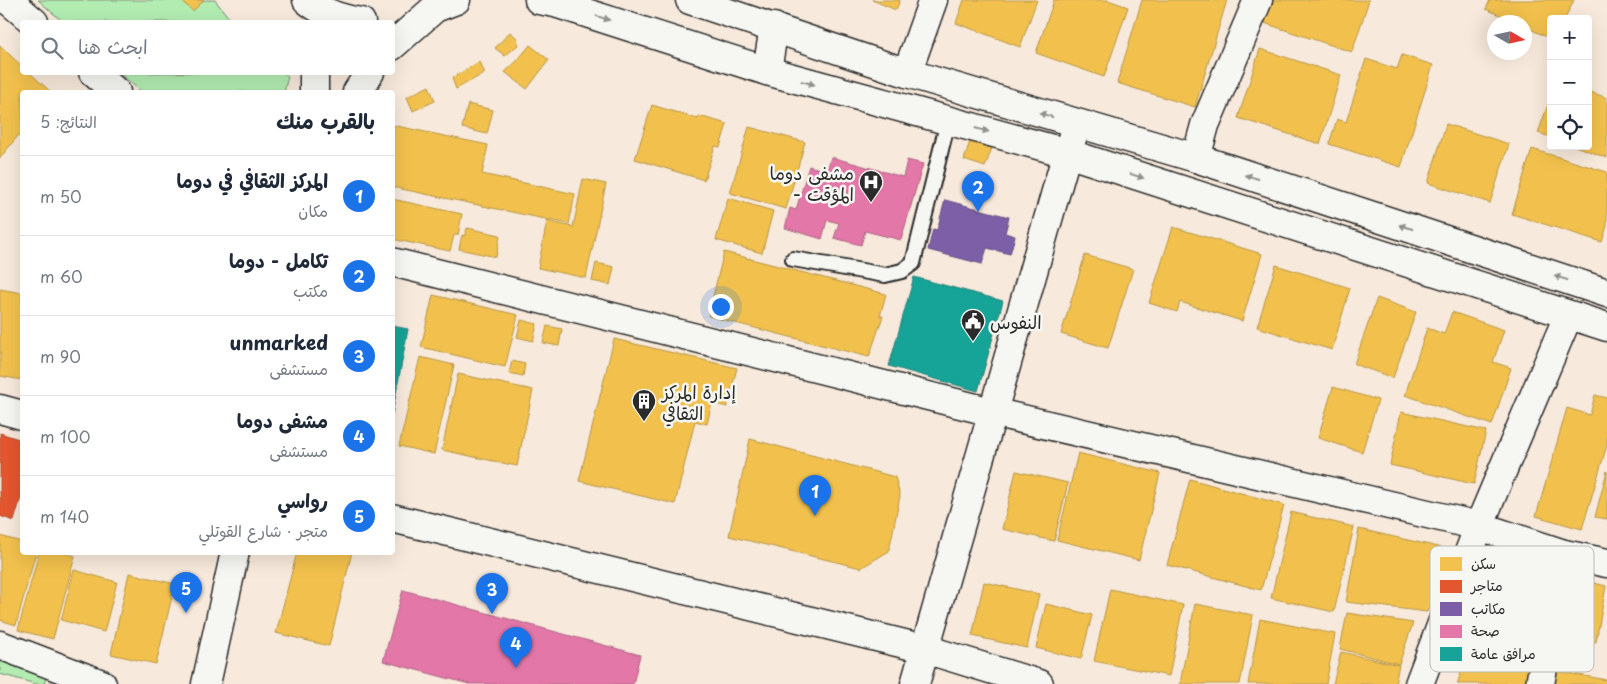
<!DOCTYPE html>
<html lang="ar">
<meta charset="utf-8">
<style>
:root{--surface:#fff;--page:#f2f2f3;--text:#1f2937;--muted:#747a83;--line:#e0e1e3;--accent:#1a73e8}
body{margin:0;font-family:"Playpen Sans","Playpen Sans Arabic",sans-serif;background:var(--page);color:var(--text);direction:rtl}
.controls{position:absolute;right:15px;top:15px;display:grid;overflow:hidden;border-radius:5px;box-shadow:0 5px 20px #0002}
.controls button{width:45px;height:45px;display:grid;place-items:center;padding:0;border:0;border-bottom:1px solid var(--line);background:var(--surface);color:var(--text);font:25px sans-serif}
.compass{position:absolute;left:1487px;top:15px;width:45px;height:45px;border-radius:50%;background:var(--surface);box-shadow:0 5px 20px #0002;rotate:99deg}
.you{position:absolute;left:720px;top:306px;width:18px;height:18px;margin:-12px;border:4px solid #fff;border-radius:50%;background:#1a73e8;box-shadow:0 0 0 8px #1a73e833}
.badge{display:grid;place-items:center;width:32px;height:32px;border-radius:50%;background:var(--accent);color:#fff;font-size:16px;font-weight:700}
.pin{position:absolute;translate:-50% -41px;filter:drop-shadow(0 1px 2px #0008)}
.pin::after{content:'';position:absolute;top:26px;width:18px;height:15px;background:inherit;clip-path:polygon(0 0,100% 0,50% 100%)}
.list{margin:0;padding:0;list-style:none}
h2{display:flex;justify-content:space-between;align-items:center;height:65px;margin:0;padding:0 20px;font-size:21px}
h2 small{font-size:16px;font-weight:400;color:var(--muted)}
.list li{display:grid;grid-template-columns:32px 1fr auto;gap:15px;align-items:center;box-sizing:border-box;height:80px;padding:0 20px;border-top:1px solid var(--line)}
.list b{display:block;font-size:19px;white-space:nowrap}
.list p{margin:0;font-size:16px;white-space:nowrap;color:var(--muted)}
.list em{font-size:16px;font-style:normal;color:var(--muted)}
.icon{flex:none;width:28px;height:28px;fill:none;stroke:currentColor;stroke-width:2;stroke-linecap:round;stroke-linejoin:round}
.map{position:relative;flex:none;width:1607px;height:684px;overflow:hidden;direction:ltr}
.search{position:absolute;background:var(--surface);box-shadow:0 5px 20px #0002;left:20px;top:20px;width:375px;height:55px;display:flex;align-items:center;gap:12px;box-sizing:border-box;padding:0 18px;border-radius:5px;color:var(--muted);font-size:19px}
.panel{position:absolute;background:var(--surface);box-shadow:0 5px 20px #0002;left:20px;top:90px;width:375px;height:465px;border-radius:5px;direction:rtl}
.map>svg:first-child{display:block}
.green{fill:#b2ecb1;stroke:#6e8c6e}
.homes{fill:#f2c14e;stroke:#b69444}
.shops{fill:#e4572e;stroke:#ac4a2d}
.offices{fill:#7b5ea7;stroke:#634f82}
.health{fill:#e377a8;stroke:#ac6082}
.public{fill:#17a398;stroke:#1d7f77}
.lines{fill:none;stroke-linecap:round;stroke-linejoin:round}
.lane-casing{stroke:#2b2b2b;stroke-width:18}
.street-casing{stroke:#2b2b2b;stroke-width:31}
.secondary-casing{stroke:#2b2b2b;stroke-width:31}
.lane{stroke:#f6f6f2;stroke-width:14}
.street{stroke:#f6f6f2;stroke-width:28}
.secondary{stroke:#f6f6f2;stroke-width:28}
.oneway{fill:#90908e}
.labels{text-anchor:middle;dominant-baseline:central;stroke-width:5;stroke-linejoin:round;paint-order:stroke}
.poi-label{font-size:18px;fill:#2b2b2b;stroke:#f6f6f2;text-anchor:start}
.key{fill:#f6f6f2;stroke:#b9b9b6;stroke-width:1}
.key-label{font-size:14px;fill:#2b2b2b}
</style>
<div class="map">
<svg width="1607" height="684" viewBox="0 0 1607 684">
<rect width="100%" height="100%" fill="#f7e9db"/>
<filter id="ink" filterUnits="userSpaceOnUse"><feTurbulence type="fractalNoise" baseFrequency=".02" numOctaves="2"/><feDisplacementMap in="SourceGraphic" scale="10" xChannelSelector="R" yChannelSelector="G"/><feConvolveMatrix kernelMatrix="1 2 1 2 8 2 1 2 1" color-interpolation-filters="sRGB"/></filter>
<g filter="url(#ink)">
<!-- green -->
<g class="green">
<path d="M38 0H215L232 22H63Z"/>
<path d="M283 72 288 76 284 92H142L119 73Z"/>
<path d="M0 652 48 671 44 684H36L0 674Z"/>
</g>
<!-- homes -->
<g class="homes">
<path d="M180 0H204L193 11Z"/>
<path d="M872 0H900L896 10Z"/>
<path d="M964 0H1037L1020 47 956 23Z"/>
<path d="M1054 0H1108L1128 7 1104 77 1036 53Z"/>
<path d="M1142 0H1227L1195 107 1117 83Z"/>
<path d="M1272 0H1369L1352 52 1264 23Z"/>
<path d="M1490 0H1574L1565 19H1551V39L1524 26V22H1516L1486 9Z"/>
<path d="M510 32 518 39 517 41 519 44 505 56 495 48Z"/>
<path d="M530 45 549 60 527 89 505 72 517 61Z"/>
<path d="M0 46 22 66V72H29L51 92H22V131L0 158Z"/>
<path d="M1260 49 1341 75 1320 144 1238 118Z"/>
<path d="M1402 55 1433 65 1401 167 1329 144 1337 119 1346 122 1366 59 1397 69Z"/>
<path d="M479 62 485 73 456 89 452 78Z"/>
<path d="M429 86 435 101 413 111 407 97Z"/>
<path d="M1588 91 1607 98V158L1575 146H1588Z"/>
<path d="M1551 96V137L1538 133Z"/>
<path d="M468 104 493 110 487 134 462 128Z"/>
<path d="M652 105 698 119 699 116 727 124 720 147 715 146 704 180 635 159Z"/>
<path d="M1446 124 1509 144 1490 203 1428 183Z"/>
<path d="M392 125 488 145 482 174 575 194 569 224 392 187Z"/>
<path d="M749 127 805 142 786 209 730 193Z"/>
<path d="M970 141 992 148 985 167 964 160Z"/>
<path d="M1532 149 1607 172V226L1602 242 1512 214Z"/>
<path d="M583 179 606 184 586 278 538 268 547 221 573 227Z"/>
<path d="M728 198 773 211 762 253 716 240Z"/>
<path d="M392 199 462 214 458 235H454L450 251 392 239Z"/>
<path d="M1173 227 1262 254 1242 321 1180 302 1177 312 1149 303Z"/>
<path d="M467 228 500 235 496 257 459 249 462 235 465 236Z"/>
<path d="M724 252 886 294 880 316H883L869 357 708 316Z"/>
<path d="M1085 255 1133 269 1108 348 1061 334Z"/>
<path d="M596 263 614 267 610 285 592 281Z"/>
<path d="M1276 265 1350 288 1332 350 1257 327Z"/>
<path d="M0 289 22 293V380L0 376Z"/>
<path d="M433 295 518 315 505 367 421 347Z"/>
<path d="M1377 298 1416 312 1393 378 1354 364Z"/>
<path d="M1452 312 1504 330 1493 362 1511 368 1492 425 1405 395 1427 328 1444 334Z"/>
<path d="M521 320 537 324 533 341 517 337Z"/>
<path d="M547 326 562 329 559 346 543 343Z"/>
<path d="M614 339 737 368 727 407 712 403 707 424 695 421 675 504 579 481Z"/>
<path d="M420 357 454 365 434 454 399 446Z"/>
<path d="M512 361 525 364 523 376 509 373Z"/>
<path d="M458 374 533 390 517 466 442 450Z"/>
<path d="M1333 387 1378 400 1362 452 1318 438Z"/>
<path d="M1595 395 1607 398V445L1582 529 1536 516 1567 408 1590 415Z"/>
<path d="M1401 412 1486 431 1474 484 1390 465Z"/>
<path d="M750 439 895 477 900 496 889 551 861 568 729 536Z"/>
<path d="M1078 453 1160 473 1139 560 1057 540Z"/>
<path d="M1016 471 1068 483 1054 541 1002 529Z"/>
<path d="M1607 471V519L1595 517Z"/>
<path d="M1190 479 1284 505 1261 590 1167 565Z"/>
<path d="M1291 512 1354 527 1334 612 1271 598Z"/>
<path d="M1359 529 1443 548 1449 555 1427 612 1346 602Z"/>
<path d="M0 536 22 542V552H36L16 625 0 620Z"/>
<path d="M39 552H61L75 556 53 639 18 630Z"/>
<path d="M297 552H352L329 646 276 633Z"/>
<path d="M74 570 117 582 104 632 61 620Z"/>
<path d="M129 573 175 584 156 664 111 654Z"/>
<path d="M1568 576 1606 586 1596 642 1559 633Z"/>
<path d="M984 582 1039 594 1027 648 972 636Z"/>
<path d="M1110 589 1183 605 1169 676 1094 661Z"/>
<path d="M1046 604 1092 615 1081 659 1036 648Z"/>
<path d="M1195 604 1253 615 1240 684H1180Z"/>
<path d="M1347 613 1413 623 1399 664 1340 649Z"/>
<path d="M1260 619 1335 634 1326 684H1248Z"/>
<path d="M1481 619 1539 629 1529 684H1457Z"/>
<path d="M1341 652 1399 665 1395 684H1333Z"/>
<path d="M1550 670 1607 680V684H1547Z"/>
</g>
<!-- shops -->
<path class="shops" d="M0 433 22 440V494L14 521 0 516Z"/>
<!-- offices -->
<path class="offices" d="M945 200 1009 217 1005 233 1015 236 1010 254 987 248 982 264 928 250 933 229 937 230Z"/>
<!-- health -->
<g class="health">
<path d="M831 157 903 177 907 160 923 164 901 240 865 231 861 245 834 238 839 223 827 220 822 239 785 228 790 208 796 210 809 166 827 171Z"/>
<path d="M403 590 640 655 633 684H469L383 661Z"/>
</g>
<!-- public -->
<g class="public">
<path d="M914 277 1003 301 978 391 889 366Z"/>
<path d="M392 326 408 329 392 415Z"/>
</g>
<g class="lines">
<!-- lane casing -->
<g class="lane-casing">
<path id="lane" d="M793 259 885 275 902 271 913 263 948 121"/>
</g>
<!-- street casing -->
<g class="street-casing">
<g id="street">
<path d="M8 0 34 22"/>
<path d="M93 72 116 92"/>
<path d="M907 73 933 0"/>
<path d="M1196 158 1205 125 1258 0"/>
<path d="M392 262 992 412 1479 526 1564 554 1607 563"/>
<path d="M392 518 925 649 1039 684"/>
<path d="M0 645 102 684"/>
<path d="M915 684 1067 153 1077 124"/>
<path d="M1419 684 1479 526 1568 316"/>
<path d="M1540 684 1564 554"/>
</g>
</g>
<!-- secondary casing -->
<g class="secondary-casing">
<g id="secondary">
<path d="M307 0C322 13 341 19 361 22"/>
<path d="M539 0 555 3 767 71 1067 153 1607 327"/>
<path d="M690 0 907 73 1196 158 1607 293"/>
<path d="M392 46 435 8 456 0"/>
<path d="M767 71 774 27"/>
<path d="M314 92V72"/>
<path d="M357 92 370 72"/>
<path d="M0 409 22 415"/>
<path d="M206 684 235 552"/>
</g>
</g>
<!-- lane -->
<use href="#lane" class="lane"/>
<!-- street -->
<use href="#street" class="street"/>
<!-- secondary -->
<use href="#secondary" class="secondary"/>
</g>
<!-- one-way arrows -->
<defs><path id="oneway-solid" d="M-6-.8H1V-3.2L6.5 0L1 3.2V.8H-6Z" transform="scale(1.25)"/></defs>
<g class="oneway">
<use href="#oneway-solid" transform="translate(603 18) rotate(18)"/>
<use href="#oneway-solid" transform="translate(808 83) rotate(15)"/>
<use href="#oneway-solid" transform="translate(1046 115) rotate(-163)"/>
<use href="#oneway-solid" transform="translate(982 130) rotate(15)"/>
<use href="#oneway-solid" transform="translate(1137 176) rotate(18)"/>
<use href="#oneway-solid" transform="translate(1252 177) rotate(-162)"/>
<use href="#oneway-solid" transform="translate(1406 227) rotate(-162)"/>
<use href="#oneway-solid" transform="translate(1561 278) rotate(-162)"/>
</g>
</g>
<!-- icons -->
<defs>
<g id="hospital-pin" transform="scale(1.25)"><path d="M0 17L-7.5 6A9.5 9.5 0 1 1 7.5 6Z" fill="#2b2b2b" stroke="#f6f6f2"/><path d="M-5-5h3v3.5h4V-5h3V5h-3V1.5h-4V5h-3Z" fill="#fff"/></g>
<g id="civic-pin" transform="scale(1.25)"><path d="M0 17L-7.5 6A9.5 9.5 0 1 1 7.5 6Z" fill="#2b2b2b" stroke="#f6f6f2"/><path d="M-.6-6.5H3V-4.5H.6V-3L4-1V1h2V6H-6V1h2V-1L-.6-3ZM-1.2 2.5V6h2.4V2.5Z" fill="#fff"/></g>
<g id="building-pin" transform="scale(1.25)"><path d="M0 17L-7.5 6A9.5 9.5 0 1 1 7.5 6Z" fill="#2b2b2b" stroke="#f6f6f2"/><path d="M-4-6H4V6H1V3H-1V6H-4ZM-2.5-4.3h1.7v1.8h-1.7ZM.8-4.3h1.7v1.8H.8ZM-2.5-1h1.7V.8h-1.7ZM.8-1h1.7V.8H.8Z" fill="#fff"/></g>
</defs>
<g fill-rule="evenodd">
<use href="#hospital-pin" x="871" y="182"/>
<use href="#civic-pin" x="973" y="321"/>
<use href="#building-pin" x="644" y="401"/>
</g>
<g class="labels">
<!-- poi labels -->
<g class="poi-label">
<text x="854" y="172" text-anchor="end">مشفى دوما<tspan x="854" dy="21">- المؤقت</tspan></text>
<text x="990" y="321">النفوس</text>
<text x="662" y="391">إدارة المركز<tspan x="662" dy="21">الثقافي</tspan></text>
</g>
</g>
<!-- legend -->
<rect x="1430" y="546" width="164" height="126" rx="8" class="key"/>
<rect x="1440" y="557" width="22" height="14" fill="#f2c14e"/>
<rect x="1440" y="580" width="22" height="13" fill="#e4572e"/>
<rect x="1440" y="602" width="22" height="14" fill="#7b5ea7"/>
<rect x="1440" y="625" width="22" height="13" fill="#e377a8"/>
<rect x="1440" y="647" width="22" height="14" fill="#17a398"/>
<g class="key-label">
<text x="1471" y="569">سكن</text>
<text x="1471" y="591">متاجر</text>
<text x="1471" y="614">مكاتب</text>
<text x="1471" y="636">صحة</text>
<text x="1471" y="659">مرافق عامة</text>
</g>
</svg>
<div class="controls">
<button>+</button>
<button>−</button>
<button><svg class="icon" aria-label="locate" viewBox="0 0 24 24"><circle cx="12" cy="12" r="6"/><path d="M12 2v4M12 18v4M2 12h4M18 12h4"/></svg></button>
</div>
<svg class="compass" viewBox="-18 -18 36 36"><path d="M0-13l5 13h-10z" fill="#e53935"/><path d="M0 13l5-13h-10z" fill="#747a83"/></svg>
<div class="you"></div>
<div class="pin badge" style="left:815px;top:516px">1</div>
<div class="pin badge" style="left:978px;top:212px">2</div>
<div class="pin badge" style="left:492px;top:614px">3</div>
<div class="pin badge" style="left:516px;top:668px">4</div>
<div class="pin badge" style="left:186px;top:613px">5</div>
<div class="search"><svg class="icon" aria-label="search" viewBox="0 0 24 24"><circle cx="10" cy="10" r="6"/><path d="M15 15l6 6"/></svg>ابحث هنا</div>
<section class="panel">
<h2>بالقرب منك<small>النتائج: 5</small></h2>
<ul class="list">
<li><span class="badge">1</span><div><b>المركز الثقافي في دوما</b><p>مكان</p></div><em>50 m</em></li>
<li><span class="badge">2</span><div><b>تكامل - دوما</b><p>مكتب</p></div><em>60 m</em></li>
<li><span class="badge">3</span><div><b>unmarked</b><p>مستشفى</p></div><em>90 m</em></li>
<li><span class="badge">4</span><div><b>مشفى دوما</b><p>مستشفى</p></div><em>100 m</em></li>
<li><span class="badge">5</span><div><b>رواسي</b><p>متجر · شارع القوتلي</p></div><em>140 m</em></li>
</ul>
</section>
</div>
